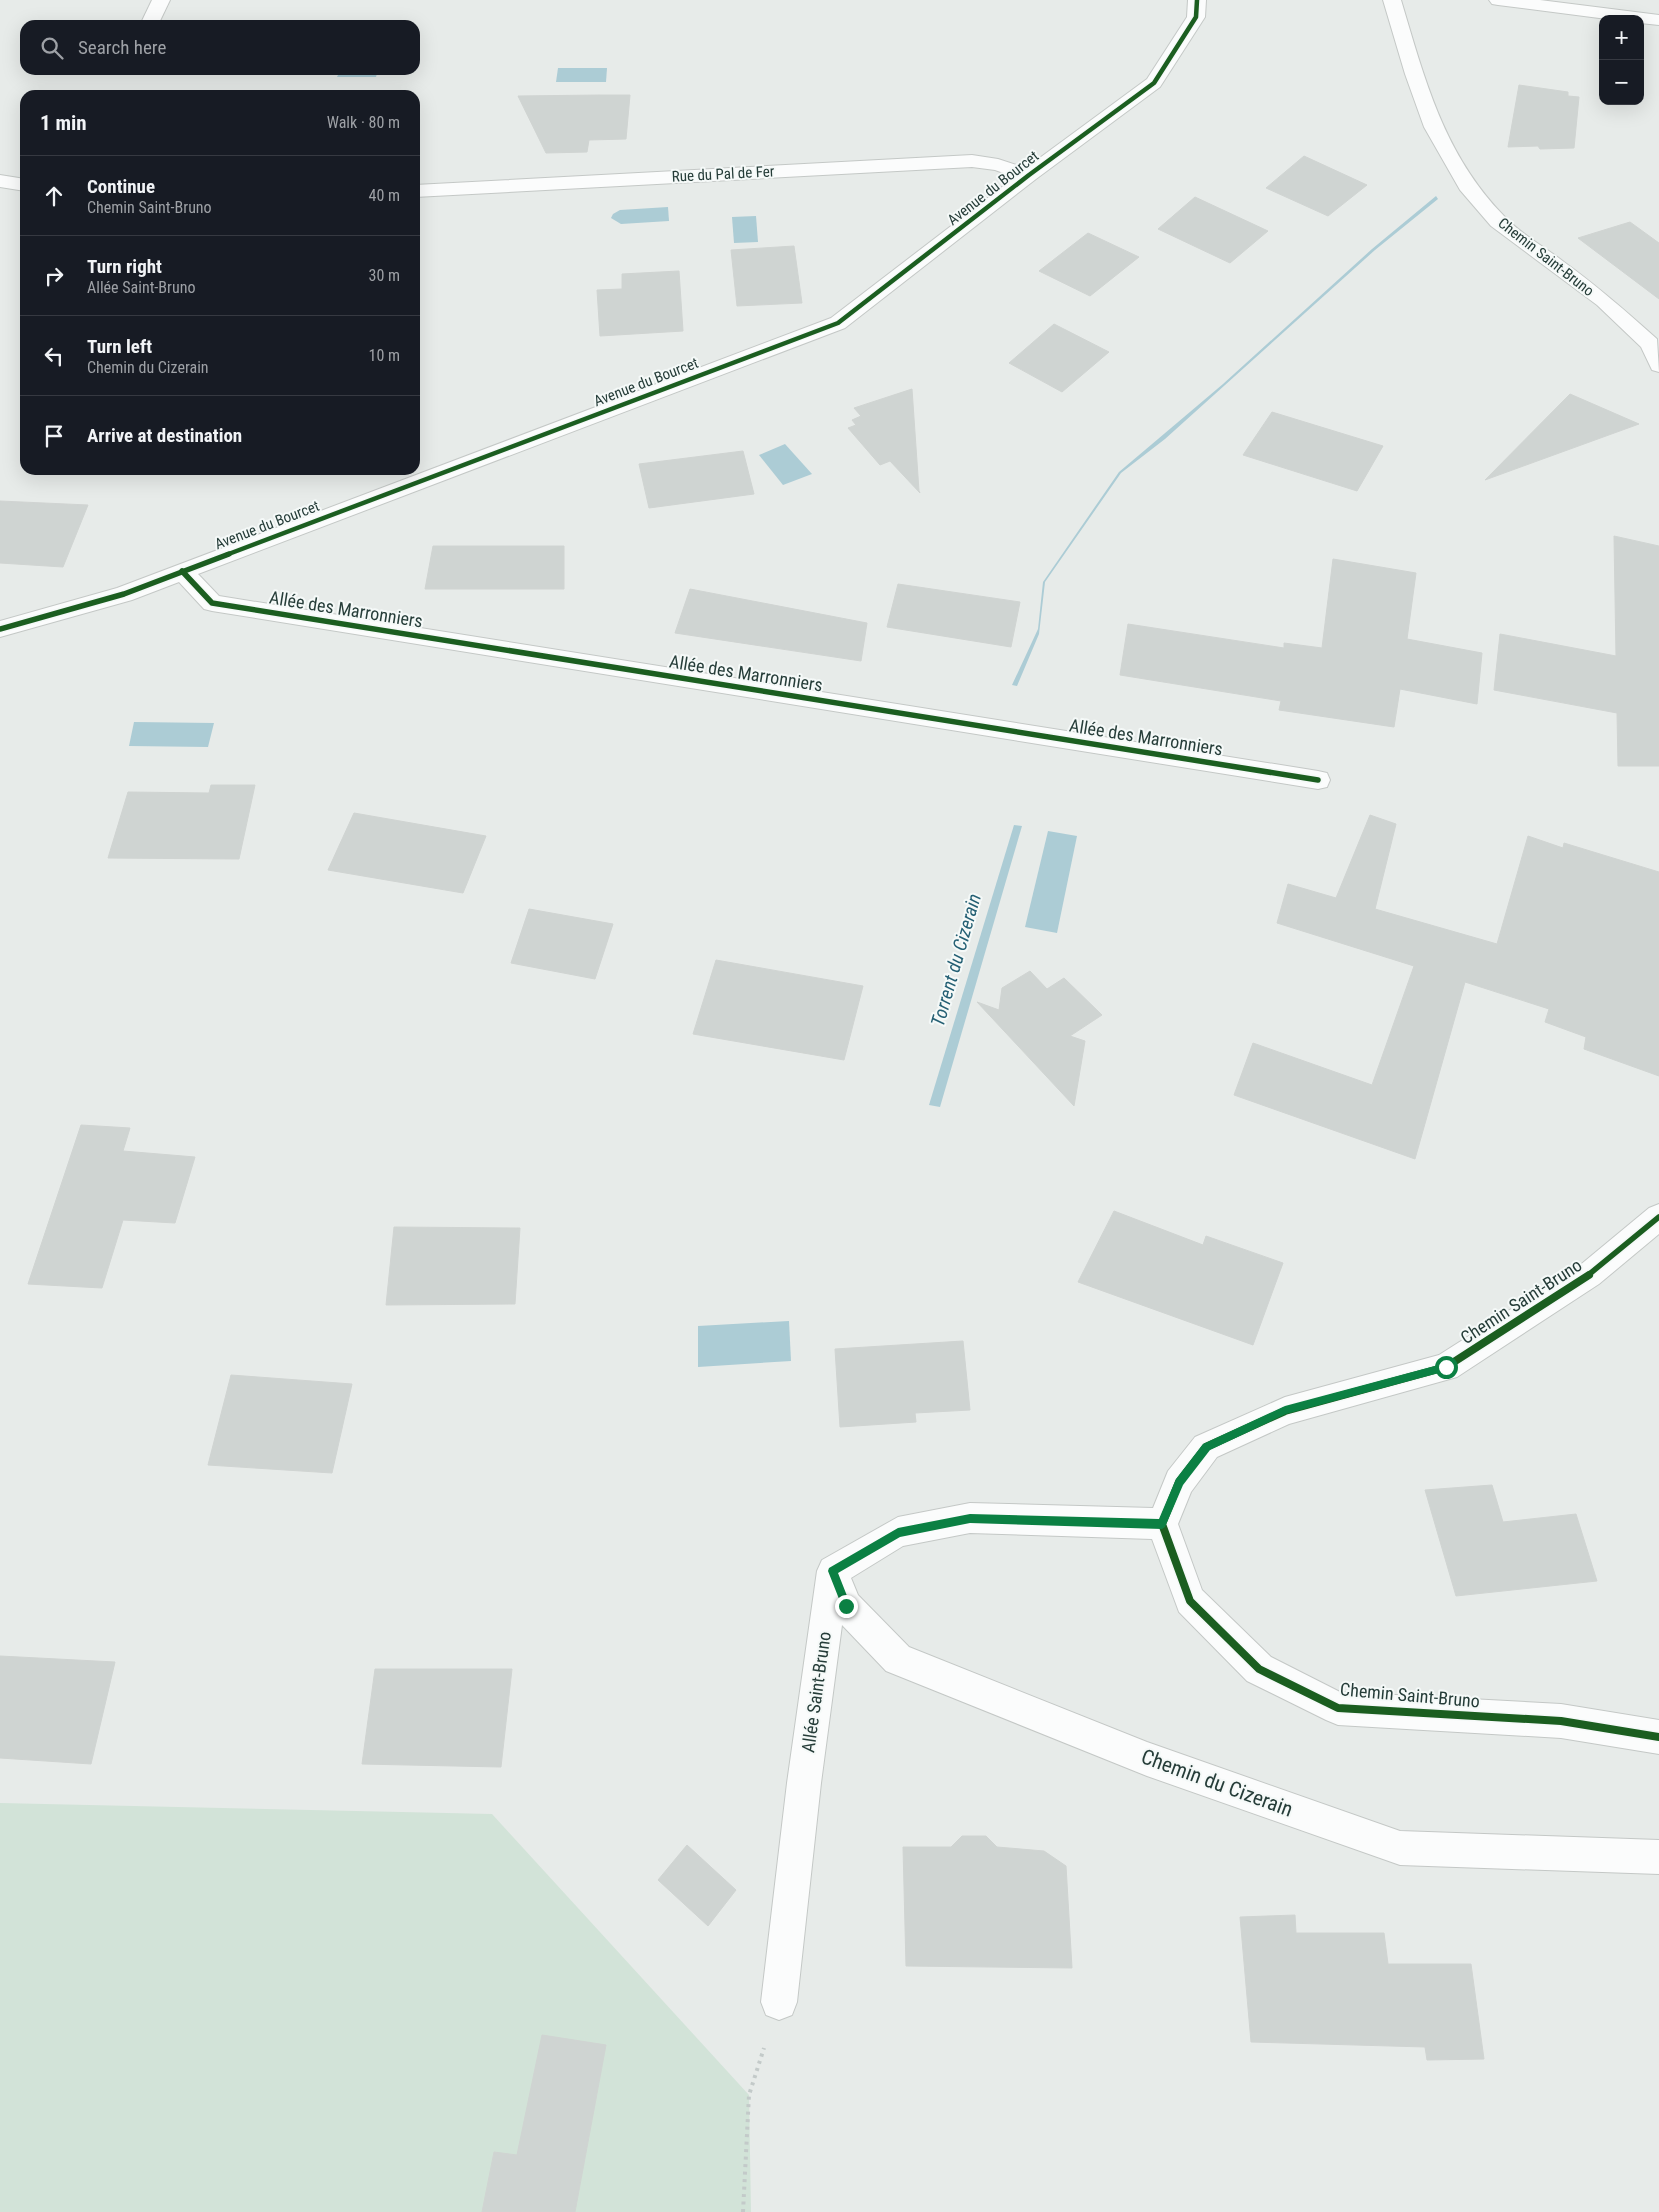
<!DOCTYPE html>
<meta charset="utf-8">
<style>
:root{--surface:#171b24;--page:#242831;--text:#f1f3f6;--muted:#9ea1a6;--line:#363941}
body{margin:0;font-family:"Roboto Condensed",sans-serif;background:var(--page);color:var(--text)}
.controls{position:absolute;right:15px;top:15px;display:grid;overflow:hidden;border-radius:10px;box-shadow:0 5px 20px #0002}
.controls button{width:45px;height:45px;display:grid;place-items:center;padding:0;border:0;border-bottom:1px solid var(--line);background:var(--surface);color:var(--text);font:25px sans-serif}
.stop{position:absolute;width:15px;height:15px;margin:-11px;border:4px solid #0b8043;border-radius:50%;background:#fff}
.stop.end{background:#0b8043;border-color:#fff;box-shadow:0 1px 5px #0008}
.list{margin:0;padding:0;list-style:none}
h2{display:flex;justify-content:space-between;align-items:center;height:65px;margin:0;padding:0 20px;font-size:21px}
h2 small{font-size:16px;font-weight:400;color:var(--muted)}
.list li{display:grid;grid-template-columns:32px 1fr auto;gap:15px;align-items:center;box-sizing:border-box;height:80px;padding:0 20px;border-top:1px solid var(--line)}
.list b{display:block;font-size:19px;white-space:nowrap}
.list p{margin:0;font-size:16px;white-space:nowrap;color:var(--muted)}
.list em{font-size:16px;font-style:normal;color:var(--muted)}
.icon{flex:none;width:28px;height:28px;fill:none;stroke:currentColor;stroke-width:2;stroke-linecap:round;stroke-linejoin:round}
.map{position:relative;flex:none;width:1659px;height:2212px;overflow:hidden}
.search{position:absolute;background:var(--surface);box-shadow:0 5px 20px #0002;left:20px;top:20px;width:400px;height:55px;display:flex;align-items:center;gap:12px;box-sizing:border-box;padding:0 18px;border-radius:15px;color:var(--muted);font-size:19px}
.panel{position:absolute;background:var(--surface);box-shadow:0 5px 20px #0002;left:20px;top:90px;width:400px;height:385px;border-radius:15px}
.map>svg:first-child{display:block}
.green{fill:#d2e3d8}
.water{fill:#acccd5}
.building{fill:#cfd4d2;stroke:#d0d4d2}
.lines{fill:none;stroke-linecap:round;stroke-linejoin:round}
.minor-casing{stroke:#c4c8c6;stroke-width:2}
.path{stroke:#c3cac9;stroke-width:4;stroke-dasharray:3 4.5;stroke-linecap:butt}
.minor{fill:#fbfcfc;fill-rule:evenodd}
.cycleway-far2-casing{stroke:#f5f9f8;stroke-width:7}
.cycleway-far1-casing{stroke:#f5f9f8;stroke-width:9}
.cycleway-casing{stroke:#f5f9f8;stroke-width:11}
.cycleway-far2{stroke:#1b5e20;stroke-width:4.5}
.cycleway-far1{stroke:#1b5e20;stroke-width:5.5}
.cycleway{stroke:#1b5e20;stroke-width:8}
.route{fill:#0b8043}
.labels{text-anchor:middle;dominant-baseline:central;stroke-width:4;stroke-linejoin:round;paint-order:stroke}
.far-street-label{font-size:15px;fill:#263d39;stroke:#f5f9f8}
.street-label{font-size:18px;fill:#263d39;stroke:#f5f9f8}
.water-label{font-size:19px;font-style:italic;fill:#256074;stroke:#f5f9f8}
.near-street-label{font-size:21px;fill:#263d39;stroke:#f5f9f8}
</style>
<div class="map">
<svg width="1659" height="2212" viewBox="0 0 1659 2212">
<rect width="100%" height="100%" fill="#e7ebe9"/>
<!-- green -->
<path class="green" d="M0 1803 492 1814 749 2095 751 2212H0Z"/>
<!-- water -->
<g class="water">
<path d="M558 68H607L606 82H556Z"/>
<path d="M337 70H378L376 77H337L338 75 334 72Z"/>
<path d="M1436 196 1438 199 1375 250 1165 439 1121 473 1045 582 1039 634 1017 686 1012 685 1038 629 1043 582 1119 472 1223 384 1372 249Z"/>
<path d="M668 207 669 221 621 224 611 218 613 214 620 210Z"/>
<path d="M756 216 758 242 734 243 732 217Z"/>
<path d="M785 444 812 474 783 485 759 455Z"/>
<path d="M134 722 214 723 208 747 129 746Z"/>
<path d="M1014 825 1022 826 940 1107 929 1105Z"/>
<path d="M1048 831 1077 836 1057 933 1025 927Z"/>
<path d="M789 1321 791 1361 698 1367V1326Z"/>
</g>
<!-- building -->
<g class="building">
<path d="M1519 85 1568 92V96L1579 97 1574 148 1540 149 1538 146 1508 147Z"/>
<path d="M600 95H630L626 139 589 140 587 152 546 153 518 96Z"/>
<path d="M1304 156 1367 185 1328 216 1266 188Z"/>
<path d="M1195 197 1268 231 1230 263 1158 229Z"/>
<path d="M1630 222 1659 243V299L1578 238Z"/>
<path d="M1088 233 1139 257 1090 296 1039 271Z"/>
<path d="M794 246 802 303 737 306 731 250Z"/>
<path d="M679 271 683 331 600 336 597 290 622 289V274Z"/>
<path d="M1054 324 1109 352 1062 392 1009 363Z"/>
<path d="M912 389 919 491 920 493 890 461 880 465 848 428 856 425 852 420 861 416 854 408Z"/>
<path d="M1570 394 1639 424 1485 480Z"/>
<path d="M1272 412 1383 446 1357 491 1243 455Z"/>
<path d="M743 451 754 494 649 508 639 464Z"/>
<path d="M0 501 88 505 63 567 0 563Z"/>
<path d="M1614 536 1659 546V766H1618L1617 713 1494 690 1500 634 1616 656Z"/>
<path d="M433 546H564V589H425Z"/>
<path d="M1333 559 1416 573 1407 639 1482 653 1477 704 1400 689 1394 727 1279 710 1281 701 1120 675 1128 624 1284 648V643L1322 648Z"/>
<path d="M898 584 1020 602 1011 647 887 627Z"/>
<path d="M690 589 867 623 861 661 675 633Z"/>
<path d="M211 785H255L239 859 108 858 128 792 209 793Z"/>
<path d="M354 813 486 836 463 893 328 870Z"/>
<path d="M1370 815 1396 824 1375 909 1497 944 1528 836 1563 848 1564 843 1659 872V1076L1584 1049 1586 1037 1545 1022 1549 1009 1465 982 1415 1159 1234 1095 1253 1043 1372 1085 1414 966 1277 923 1288 884 1336 898Z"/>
<path d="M529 909 613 924 595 979 511 963Z"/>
<path d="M716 960 863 986 844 1060 693 1034Z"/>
<path d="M1030 971 1047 989 1064 978 1102 1015 1070 1036 1085 1041 1074 1106 977 1002 999 1010 1002 988Z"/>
<path d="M81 1125 130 1128 123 1151 195 1157 175 1223 123 1220 102 1288 28 1284Z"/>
<path d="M1114 1211 1203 1245 1206 1236 1283 1263 1253 1345 1078 1282Z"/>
<path d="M394 1227 520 1228 515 1304 386 1305Z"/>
<path d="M963 1341 970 1410 915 1413 916 1422 840 1427 835 1349Z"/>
<path d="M231 1375 352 1384 332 1473 208 1465Z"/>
<path d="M1492 1485 1503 1522 1576 1514 1597 1581 1456 1596 1425 1490Z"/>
<path d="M0 1656 115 1662 91 1764 0 1758Z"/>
<path d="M375 1669H512L501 1767 362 1764Z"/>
<path d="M962 1836H986L997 1847 1044 1851 1066 1866 1072 1968 906 1966 903 1847H951Z"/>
<path d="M687 1845 736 1890 708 1926 658 1880Z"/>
<path d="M1295 1915 1296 1933H1384L1388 1964H1471L1484 2059 1427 2060 1425 2047 1251 2042 1240 1917Z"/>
<path d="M542 2035 606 2045 575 2212H482L494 2152 517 2155Z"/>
</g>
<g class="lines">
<!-- minor casing -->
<g class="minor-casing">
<g id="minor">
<path d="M152 0H170L158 25H140Z"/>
<path d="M1188 0H1206L1205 17 1160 87 1036 179 845 328 198 574 219 596 1318 771 1327 773 1330 780 1327 787 1318 789 212 611 204 609 179 582 132 600 0 637V621L117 588 831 318 1015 177 995 170 972 167 415 197V185L972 155 998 159 1026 168 1147 79 1187 17Z"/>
<path d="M1383 0H1401C1425 80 1444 155 1504 216 1520 234 1545 247 1564 262 1597 286 1627 312 1657 339L1659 372 1652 370 1641 347 1597 305 1491 226 1460 190 1424 127 1405 74Z"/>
<path d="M1489 0H1540L1659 15V25L1640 23V19H1607L1498 5 1492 4Z"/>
<path d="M0 175 25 179V191L0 187Z"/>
<path d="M1659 1204V1234L1599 1284 1457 1377 1289 1424 1217 1457 1191 1492 1178 1524 1202 1590 1271 1657 1340 1692 1561 1704 1659 1720V1754L1561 1738 1338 1725 1326 1720 1247 1681 1179 1612 1152 1539 970 1533 903 1546 851 1578 858 1595 909 1647 1147 1742 1400 1831 1659 1840V1874L1400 1865 1147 1776 886 1671 842 1625 821 1783 797 2002 792 2015 779 2020 766 2015 761 2002 787 1783 817 1571 822 1560 898 1517 970 1503 1153 1508 1168 1471 1195 1437 1285 1397 1439 1355 1579 1266 1649 1208Z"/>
</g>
</g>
<!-- path -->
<path class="path" d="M743 2212 749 2095 764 2048"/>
<!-- minor -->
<use href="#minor" class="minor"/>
<!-- cycleway-far2 casing -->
<g class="cycleway-far2-casing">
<path id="cycleway-far2" d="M226 555 838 323 1029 175 1154 83 1196 17 1197 0"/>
</g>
<!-- cycleway-far1 casing -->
<g class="cycleway-far1-casing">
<g id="cycleway-far1">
<path d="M182 571 212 603 1318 780"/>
<path d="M0 629 124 594 229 554"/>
<path d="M1587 1276 1659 1217"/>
</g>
</g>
<!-- cycleway casing -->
<g class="cycleway-casing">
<path id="cycleway" d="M1589 1275 1446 1367 1285 1411 1206 1447 1179 1482 1162 1524 1190 1601 1259 1669 1338 1708 1561 1721 1659 1737"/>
</g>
<!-- cycleway-far2 -->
<use href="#cycleway-far2" class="cycleway-far2"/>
<!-- cycleway-far1 -->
<use href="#cycleway-far1" class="cycleway-far1"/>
<!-- cycleway -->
<use href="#cycleway" class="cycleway"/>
</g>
<!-- route -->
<path class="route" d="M1446 1363 1451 1367 1446 1371 1286 1414 1210 1450 1183 1485 1165 1527 1162 1529 970 1523 900 1537 838 1573 851 1606 846 1611 843 1609 828 1571 829 1568 898 1528 970 1514 1159 1519 1176 1479 1203 1444 1285 1406Z"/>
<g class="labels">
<!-- far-street labels -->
<g class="far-street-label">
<text transform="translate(723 174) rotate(-3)">Rue du Pal de Fer</text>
<text transform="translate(993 188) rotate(-38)">Avenue du Bourcet</text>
<text transform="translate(1546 257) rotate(38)">Chemin Saint-Bruno</text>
<text transform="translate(646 382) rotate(-21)">Avenue du Bourcet</text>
<text transform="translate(267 525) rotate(-21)">Avenue du Bourcet</text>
</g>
<!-- street labels -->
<g class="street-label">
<text transform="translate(346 609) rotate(9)">Allée des Marronniers</text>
<text transform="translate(746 673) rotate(9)">Allée des Marronniers</text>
<text transform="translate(1146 737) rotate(9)">Allée des Marronniers</text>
<text transform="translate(1521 1301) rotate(-33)">Chemin Saint-Bruno</text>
<text transform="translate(816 1692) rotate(-82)">Allée Saint-Bruno</text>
<text transform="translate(1410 1695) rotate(5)">Chemin Saint-Bruno</text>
</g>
<!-- water labels -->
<g class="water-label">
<text transform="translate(956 960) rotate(-74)">Torrent du Cizerain</text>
</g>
<!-- near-street labels -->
<g class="near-street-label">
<text transform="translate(1217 1783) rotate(20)">Chemin du Cizerain</text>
</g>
</g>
</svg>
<div class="controls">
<button>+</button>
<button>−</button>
</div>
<div class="stop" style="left:1446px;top:1367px"></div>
<div class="stop end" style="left:846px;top:1606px"></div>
<div class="search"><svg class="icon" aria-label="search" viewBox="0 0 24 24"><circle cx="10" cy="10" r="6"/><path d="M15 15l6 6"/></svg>Search here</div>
<section class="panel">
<h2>1 min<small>Walk · 80 m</small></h2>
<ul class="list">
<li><svg class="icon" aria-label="ahead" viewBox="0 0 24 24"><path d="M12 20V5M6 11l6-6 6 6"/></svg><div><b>Continue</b><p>Chemin Saint-Bruno</p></div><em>40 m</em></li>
<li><svg class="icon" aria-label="right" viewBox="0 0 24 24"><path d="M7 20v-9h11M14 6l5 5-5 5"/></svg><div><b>Turn right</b><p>Allée Saint-Bruno</p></div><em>30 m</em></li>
<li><svg class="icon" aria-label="left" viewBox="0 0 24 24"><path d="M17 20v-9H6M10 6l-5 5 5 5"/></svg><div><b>Turn left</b><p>Chemin du Cizerain</p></div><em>10 m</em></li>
<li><svg class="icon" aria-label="arrive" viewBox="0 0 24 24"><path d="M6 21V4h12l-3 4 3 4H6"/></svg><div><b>Arrive at destination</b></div></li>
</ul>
</section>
</div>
